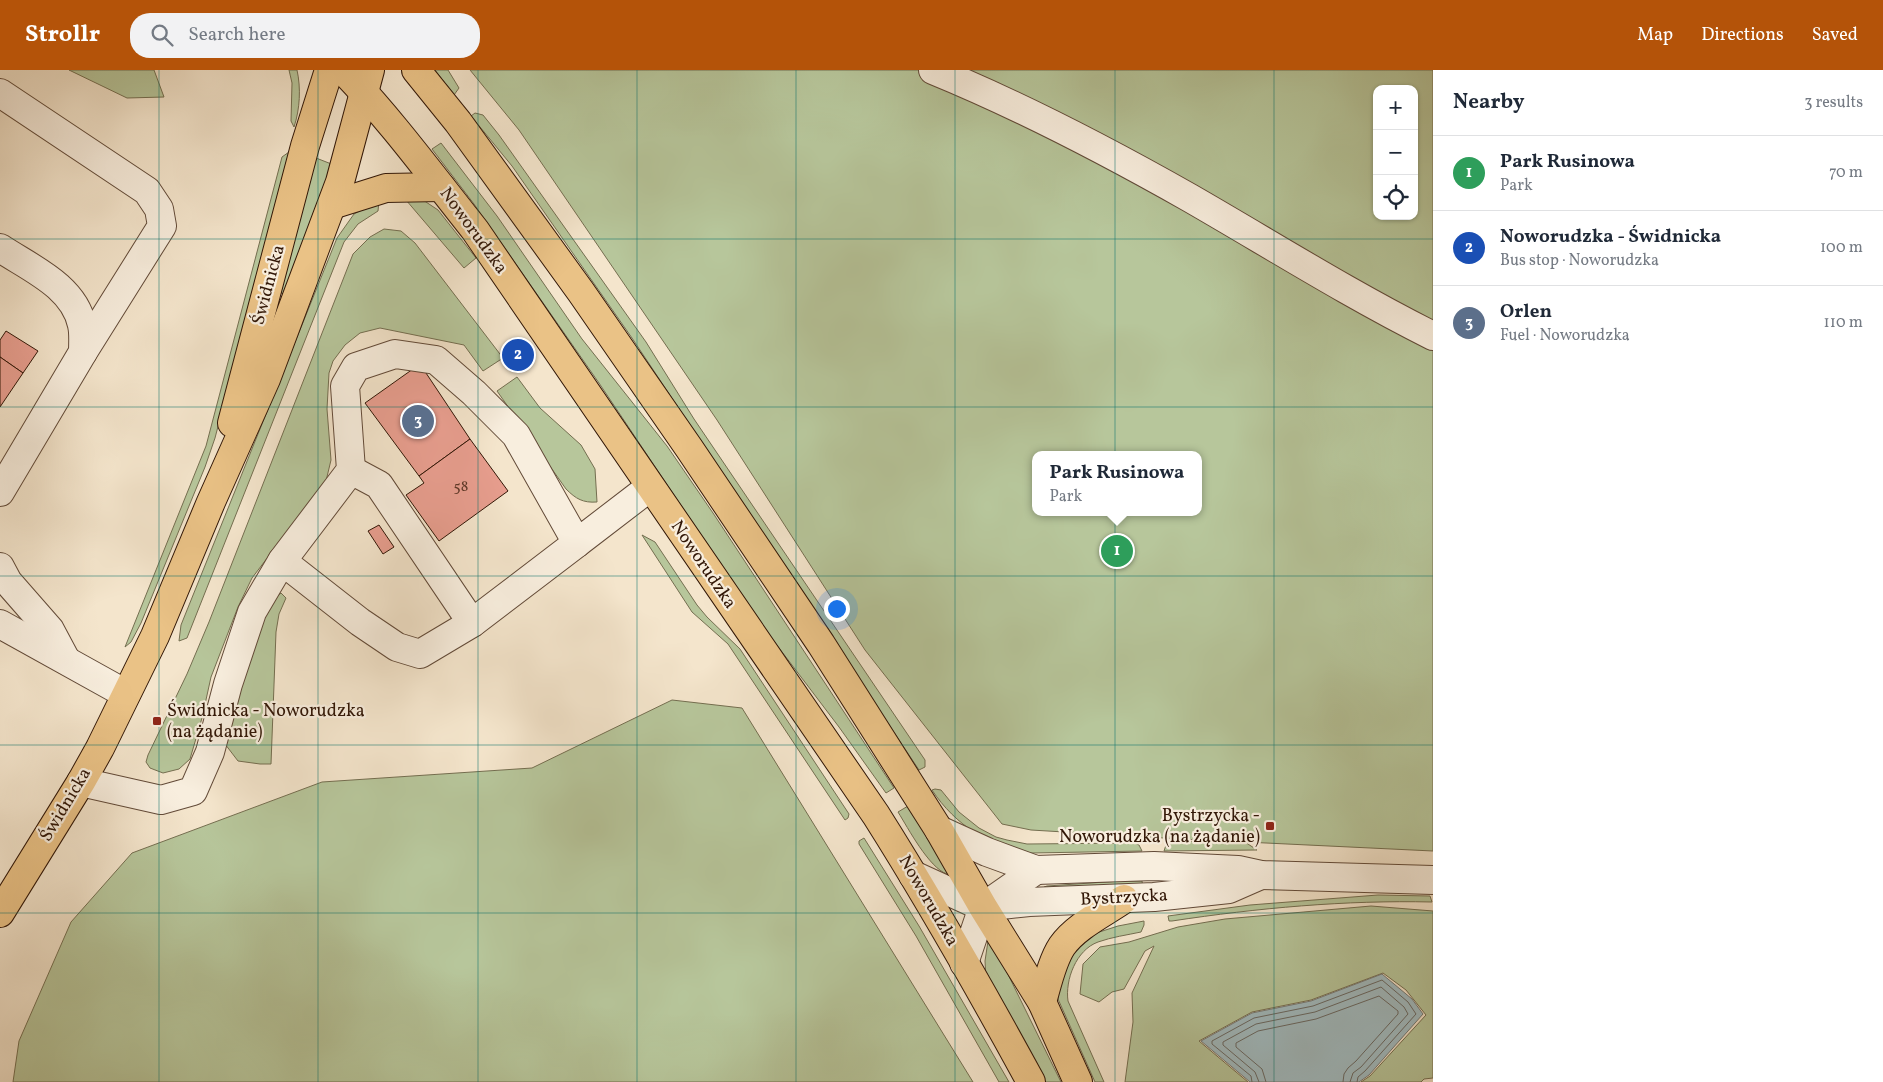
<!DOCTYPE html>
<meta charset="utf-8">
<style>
:root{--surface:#fff;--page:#f2f2f3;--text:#1f2937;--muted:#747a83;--line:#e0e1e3;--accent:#b45309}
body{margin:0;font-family:Vollkorn,serif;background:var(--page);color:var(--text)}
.controls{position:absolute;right:15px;top:15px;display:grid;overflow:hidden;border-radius:10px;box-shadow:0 1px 4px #0004}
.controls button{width:45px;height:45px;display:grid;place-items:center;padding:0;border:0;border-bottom:1px solid var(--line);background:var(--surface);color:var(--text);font:25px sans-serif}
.you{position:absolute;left:836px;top:538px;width:18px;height:18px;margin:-12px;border:4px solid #fff;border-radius:50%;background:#1a73e8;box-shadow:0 0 0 8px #1a73e833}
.badge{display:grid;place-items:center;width:32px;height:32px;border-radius:50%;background:var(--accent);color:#fff;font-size:16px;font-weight:700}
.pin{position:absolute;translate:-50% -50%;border:2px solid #fff;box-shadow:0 1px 5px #0006}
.popup{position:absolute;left:1032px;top:381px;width:170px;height:65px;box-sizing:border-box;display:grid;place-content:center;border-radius:10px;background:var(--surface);filter:drop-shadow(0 1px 4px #0005);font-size:16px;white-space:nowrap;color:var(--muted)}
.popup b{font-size:19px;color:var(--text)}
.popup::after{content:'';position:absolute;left:50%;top:100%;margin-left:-10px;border:10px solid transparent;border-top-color:var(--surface)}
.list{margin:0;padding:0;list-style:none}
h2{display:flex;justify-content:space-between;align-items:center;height:65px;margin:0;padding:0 20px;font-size:21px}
h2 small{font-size:16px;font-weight:400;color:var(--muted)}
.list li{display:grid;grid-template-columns:32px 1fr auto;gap:15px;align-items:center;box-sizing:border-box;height:75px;padding:0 20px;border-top:1px solid var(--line)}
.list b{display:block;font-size:19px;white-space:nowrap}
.list p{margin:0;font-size:16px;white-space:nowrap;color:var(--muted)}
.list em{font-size:16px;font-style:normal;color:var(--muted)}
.icon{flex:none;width:28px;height:28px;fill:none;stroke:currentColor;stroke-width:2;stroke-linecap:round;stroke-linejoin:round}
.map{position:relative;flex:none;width:1433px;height:1012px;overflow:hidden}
header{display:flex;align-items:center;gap:30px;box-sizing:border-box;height:70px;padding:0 25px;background:var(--accent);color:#fff}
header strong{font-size:24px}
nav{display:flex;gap:28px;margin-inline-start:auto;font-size:18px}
.search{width:350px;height:45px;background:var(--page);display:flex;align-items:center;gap:12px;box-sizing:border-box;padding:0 18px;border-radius:20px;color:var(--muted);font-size:19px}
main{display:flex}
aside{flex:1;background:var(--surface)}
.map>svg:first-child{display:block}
.green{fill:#b7c69b;stroke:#746e50;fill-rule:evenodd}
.water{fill:#a1bcc2;stroke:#747a77}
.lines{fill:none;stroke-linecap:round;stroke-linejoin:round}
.shore{stroke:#696964;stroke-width:1}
.building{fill:#e89e8f;stroke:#311606}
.minor-casing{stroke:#624a38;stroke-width:30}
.major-casing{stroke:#311606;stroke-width:30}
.minor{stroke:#f8eede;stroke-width:28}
.major{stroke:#eac286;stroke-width:28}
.grid{fill:none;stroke:#0f766e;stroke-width:1;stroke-opacity:0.55}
.poi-dot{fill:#8f2418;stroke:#f8eede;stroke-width:2}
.labels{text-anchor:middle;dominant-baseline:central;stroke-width:4.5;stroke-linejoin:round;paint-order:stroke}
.number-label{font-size:15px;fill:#5f3828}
.street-label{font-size:18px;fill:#311606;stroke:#f8eede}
.poi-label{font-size:18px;fill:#311606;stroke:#f8eede;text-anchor:start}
</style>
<header>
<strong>Strollr</strong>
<div class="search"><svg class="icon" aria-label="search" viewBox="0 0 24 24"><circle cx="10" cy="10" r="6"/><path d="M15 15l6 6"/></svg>Search here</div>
<nav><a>Map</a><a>Directions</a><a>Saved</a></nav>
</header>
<main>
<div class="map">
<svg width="1433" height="1012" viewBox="0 0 1433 1012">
<rect width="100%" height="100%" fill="#f4e5cc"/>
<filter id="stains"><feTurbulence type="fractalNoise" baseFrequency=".004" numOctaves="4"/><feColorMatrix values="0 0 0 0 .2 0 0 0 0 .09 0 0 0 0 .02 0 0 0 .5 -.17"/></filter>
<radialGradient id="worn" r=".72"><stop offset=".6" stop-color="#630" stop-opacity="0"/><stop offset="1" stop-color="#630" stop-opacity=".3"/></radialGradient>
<!-- green -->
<g class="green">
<path d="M69 0H154L164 27 127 28Z"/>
<path d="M289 0H297C301 18 300 39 294 57L291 51 292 13Z"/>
<path d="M435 0H448L459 18 454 25Z"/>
<path d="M470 0H1433V781L1245 772 1257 780 1164 781 1166 775 1170 772 1214 771 1031 760 1002 754 865 580 717 350 519 60ZM1377 19H1414V146H1377ZM1036 385H1198V442H1036Z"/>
<path d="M475 43 483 45 499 65 646 272 694 349 925 690V697L919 700 632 268 512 96 471 46Z"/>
<path d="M441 73 497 146 582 269 667 376 713 443 894 718 886 723 839 657 757 549 599 313 474 134 432 79Z"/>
<path d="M289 82 215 368 205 397 141 553 131 572 125 577 206 376 282 87Z"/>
<path d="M316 88 334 95 286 225 279 222Z"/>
<path d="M420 128 438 140 476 188 464 198 406 130Z"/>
<path d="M379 131 378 141 358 154 344 172 187 568 179 571 181 555 337 168 354 144Z"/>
<path d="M384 159 401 161 415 173 503 288 483 301 464 275 380 258 360 263 345 275 333 291 329 303 327 339 331 390 326 411 252 508 238 537 211 607 202 648 190 689 179 699 163 703 150 698 146 692 148 685 187 604 209 552 353 184 370 167Z"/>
<path d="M517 307 540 338 581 375 595 399 597 432C583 433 576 429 566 419L497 321Z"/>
<path d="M642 465 655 472 697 535 707 547 740 579 849 744 848 748 845 750 728 574 692 542Z"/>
<path d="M281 523 286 528 279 544 276 562 271 694H260L238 691 225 674 256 561 274 529Z"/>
<path d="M672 630 742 638 973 1012H13L19 971 71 852 132 783 322 712 532 698Z"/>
<path d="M935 719 941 720 959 742 979 758 996 767 1007 770 1027 774 1135 773 1139 775 1142 781 1032 783C991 778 955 755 932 720Z"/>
<path d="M908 736 945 794 948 801 947 804C929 798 908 758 898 742Z"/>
<path d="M864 768 919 856 1009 1012H999L916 866 859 774V771Z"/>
<path d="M1120 811H1142L1143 818 1044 820V817L1047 816Z"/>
<path d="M1378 825 1430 826 1432 832C1345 830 1258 838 1172 851H1169L1168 846 1250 835Z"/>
<path d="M1371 836 1433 841V1008L1424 1009 1421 1012H1361L1370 1006 1426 945 1406 920 1383 903 1311 930 1252 942 1199 971 1248 1012H1125L1133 952 1132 923 1154 876 1145 881 1124 919 1112 922 1099 932 1080 924 1083 894 1100 877 1129 872 1178 857 1225 849Z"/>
<path d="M1144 851V855L1141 862C1127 865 1112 867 1098 872 1076 880 1065 910 1068 931L1104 1012H1095L1058 929V917L1065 892 1090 865 1118 856Z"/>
<path d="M988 871 992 872 1061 1012H1045L986 908 985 891Z"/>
</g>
<!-- water -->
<path class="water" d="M1382 904 1412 929 1423 944 1369 1005 1359 1012H1250L1201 971 1252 943 1311 931Z"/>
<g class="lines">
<!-- shore -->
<g class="shore">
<path d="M1252 1012 1251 1006 1212 974V971L1254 948 1313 936 1382 910 1408 932 1416 944 1365 1001 1358 1007 1357 1012"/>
<path d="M1259 1012 1255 1002 1223 975V972L1256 954 1315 942 1381 917 1404 937 1408 944 1361 997 1353 1003 1350 1012"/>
<path d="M1266 1012 1262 999 1236 977V973L1258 961 1316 949 1379 926 1398 941V944L1356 991 1348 998 1344 1004 1343 1012"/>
</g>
</g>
<!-- building -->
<g class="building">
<path d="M6 261 38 281 23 303 0 287V270Z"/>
<path d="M0 287 23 303 0 337Z"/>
<path d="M420 294 470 369 419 406 365 333Z"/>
<path d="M470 369 508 421 439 471 406 425 424 413 419 406Z"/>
<path d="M379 455 394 477 383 484 368 461Z"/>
</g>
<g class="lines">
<!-- minor casing -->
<g class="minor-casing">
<g id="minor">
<path d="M933 0C1021 36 1107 81 1190 128 1270 174 1349 224 1433 266"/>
<path d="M0 23 147 121 159 139 162 156 83 282"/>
<path d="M0 178C30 198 74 216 82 255 84 263 83 274 83 282L0 422"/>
<path d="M351 400 379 415 472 553"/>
<path d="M282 491 360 552 397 577 420 584 472 553 577 473"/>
<path d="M0 497 8 512 50 560 66 590"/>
<path d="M0 554 126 624"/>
<path d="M81 712 161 730 193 721 210 682 228 614 252 542 282 491 351 400 345 316 356 297 395 284 436 290 474 323 516 365 577 473 650 417"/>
<path d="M939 760 987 782 1036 800 1154 796 1238 800 1261 805 1433 810"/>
<path d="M913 805 983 837 1029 832 1154 827 1229 819 1261 805"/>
<path d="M964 893 983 837 1036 800"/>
</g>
</g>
<!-- major casing -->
<g class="major-casing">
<g id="major">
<path d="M343 0C391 50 432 106 475 160L876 745C931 832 982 922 1031 1012"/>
<path d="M416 0 458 52 581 222 689 378 821 574 939 760 983 837 1042 932 1078 1012"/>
<path d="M332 135 386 118 441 117"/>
<path d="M232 353 305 76 329 0"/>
<path d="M0 843 81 712 100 678 155 566 211 432 266 309 340 112 370 0"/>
<path d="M1042 932C1047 915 1052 891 1062 876 1076 856 1104 843 1124 829"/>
</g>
</g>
<!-- minor -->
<use href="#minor" class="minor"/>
<!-- major -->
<use href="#major" class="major"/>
</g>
<!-- grid -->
<path class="grid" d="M159 0V1012M318 0V1012M478 0V1012M637 0V1012M796 0V1012M955 0V1012M1115 0V1012M1274 0V1012M0 169H1433M0 337H1433M0 506H1433M0 675H1433M0 843H1433"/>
<!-- markers -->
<g class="poi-dot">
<rect x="152" y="646" width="10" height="10" rx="2.5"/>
<rect x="1265" y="751" width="10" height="10" rx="2.5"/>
</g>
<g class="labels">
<!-- number labels -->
<g class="number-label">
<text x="461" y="417">58</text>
</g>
<!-- street labels -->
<g class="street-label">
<text transform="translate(473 161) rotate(54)">Noworudzka</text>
<text transform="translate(269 215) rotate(-75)">Świdnicka</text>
<text transform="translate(703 495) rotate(56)">Noworudzka</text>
<text transform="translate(66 735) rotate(-59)">Świdnicka</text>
<text transform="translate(1124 828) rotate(-3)">Bystrzycka</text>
<text transform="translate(928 831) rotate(60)">Noworudzka</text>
</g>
<!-- poi labels -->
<g class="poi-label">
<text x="167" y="641">Świdnicka - Noworudzka<tspan x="167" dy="21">(na żądanie)</tspan></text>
<text x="1260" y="746" text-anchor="end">Bystrzycka -<tspan x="1260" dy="21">Noworudzka (na żądanie)</tspan></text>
</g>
</g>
<rect width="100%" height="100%" filter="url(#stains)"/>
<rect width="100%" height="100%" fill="url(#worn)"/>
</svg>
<div class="controls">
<button>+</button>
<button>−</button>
<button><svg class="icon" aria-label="locate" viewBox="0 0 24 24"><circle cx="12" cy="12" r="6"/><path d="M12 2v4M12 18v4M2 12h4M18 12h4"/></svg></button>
</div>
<div class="you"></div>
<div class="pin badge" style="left:1117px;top:481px;background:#2e9e5b">1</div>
<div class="popup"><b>Park Rusinowa</b>Park</div>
<div class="pin badge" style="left:518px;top:285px;background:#1a4fb4">2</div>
<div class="pin badge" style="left:418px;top:351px;background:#5c6f8a">3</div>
</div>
<aside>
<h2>Nearby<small>3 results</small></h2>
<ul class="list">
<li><span class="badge" style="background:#2e9e5b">1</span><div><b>Park Rusinowa</b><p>Park</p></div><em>70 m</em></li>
<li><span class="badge" style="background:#1a4fb4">2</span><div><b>Noworudzka - Świdnicka</b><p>Bus stop · Noworudzka</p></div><em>100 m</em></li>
<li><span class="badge" style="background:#5c6f8a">3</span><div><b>Orlen</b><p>Fuel · Noworudzka</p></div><em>110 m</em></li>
</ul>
</aside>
</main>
